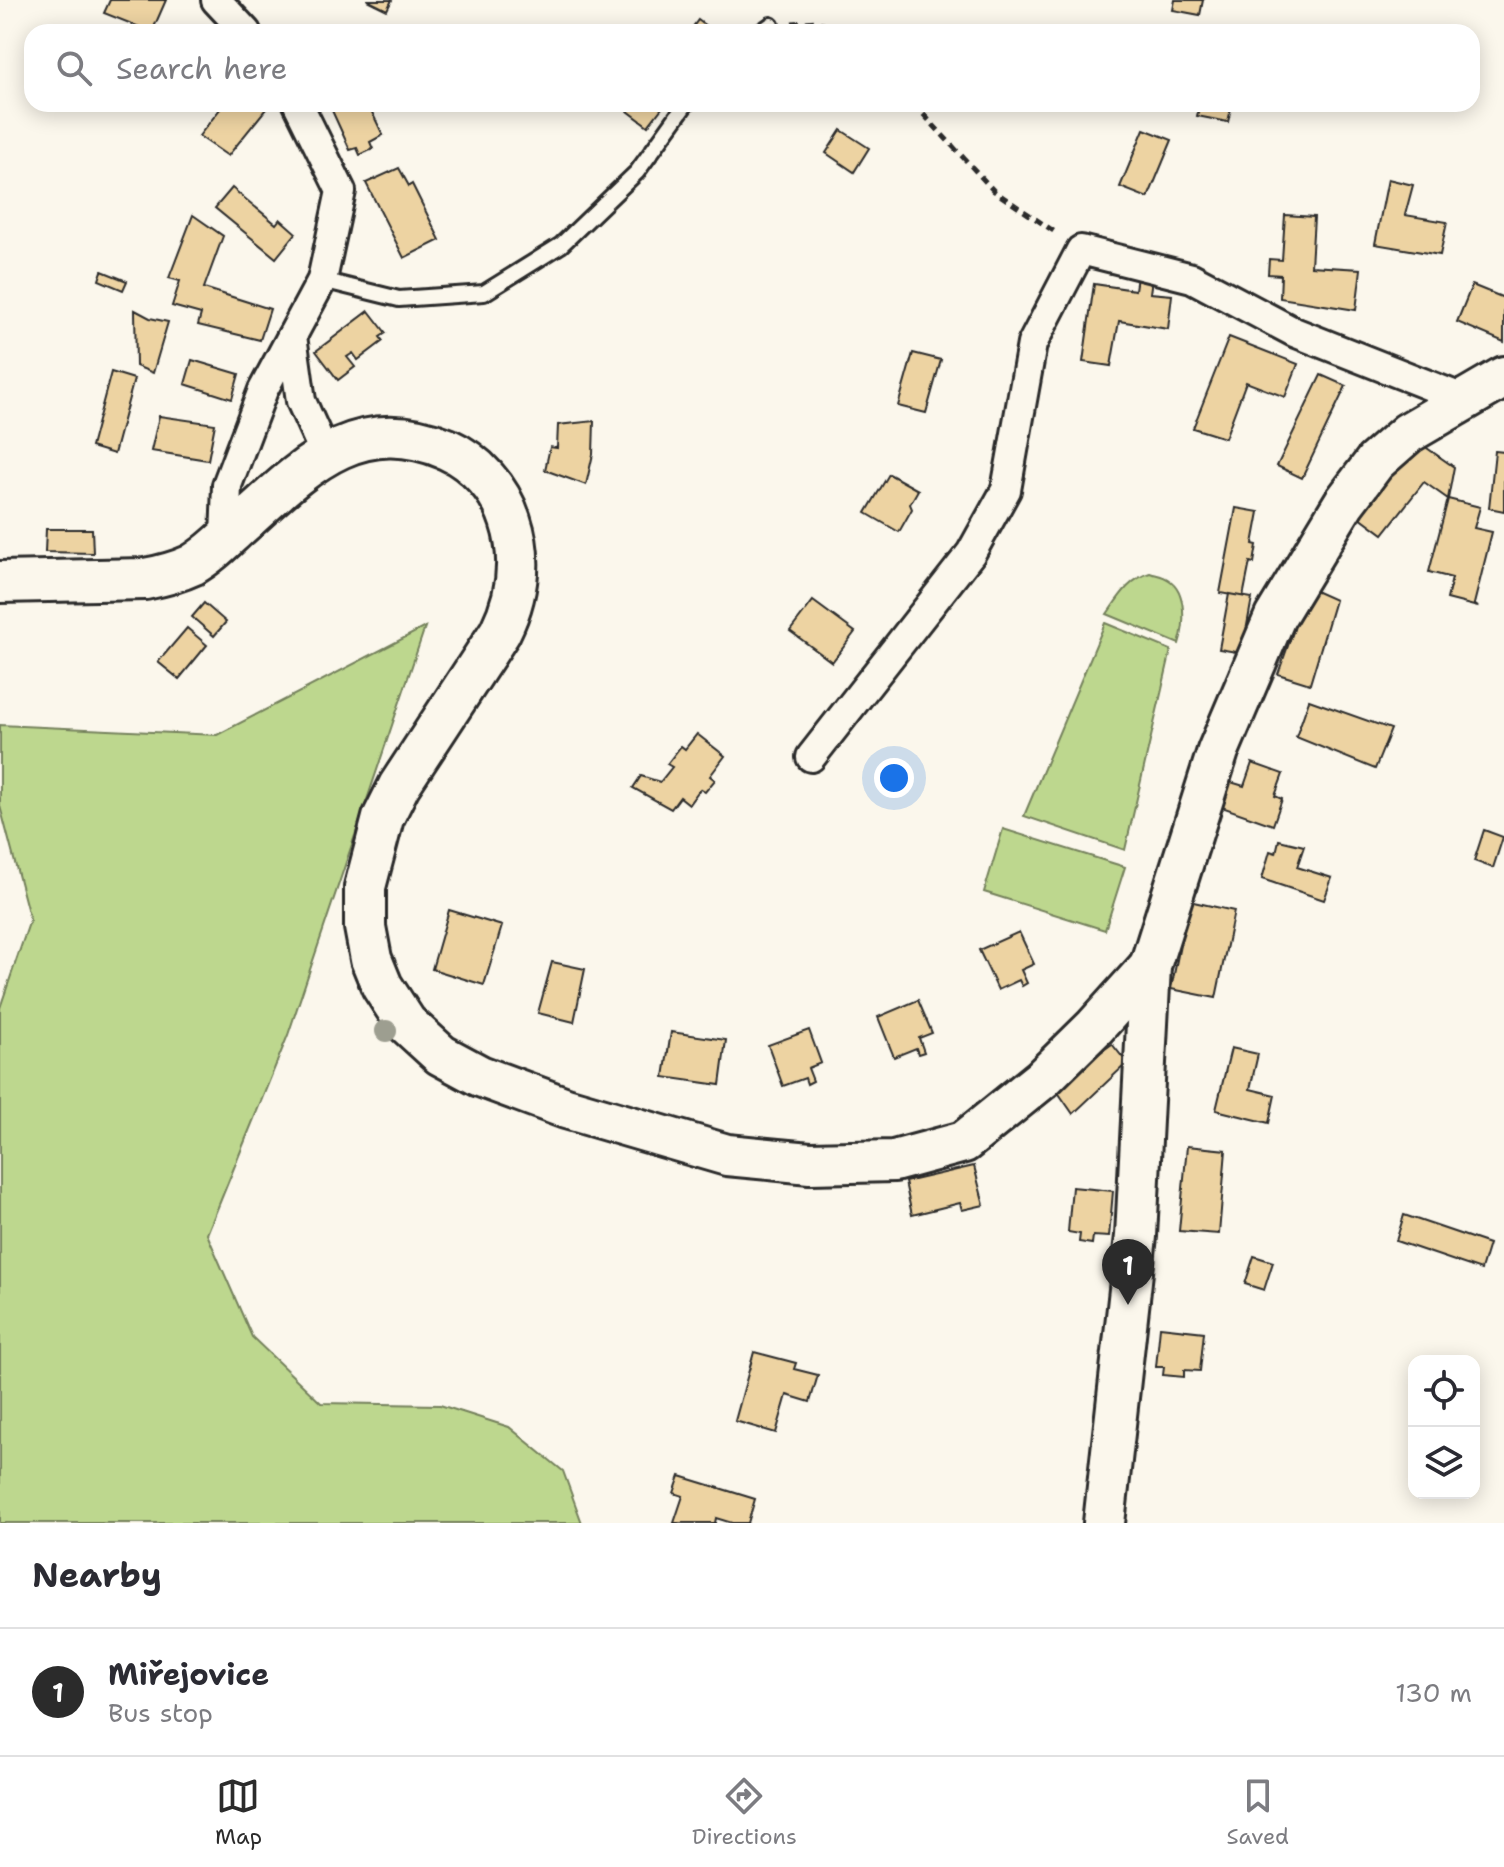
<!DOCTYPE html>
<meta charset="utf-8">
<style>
:root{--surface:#fff;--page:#f7f7f7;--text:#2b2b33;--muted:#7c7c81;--line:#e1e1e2;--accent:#2b2b2b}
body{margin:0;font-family:"Shantell Sans",sans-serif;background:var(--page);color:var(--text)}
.controls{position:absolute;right:24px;bottom:24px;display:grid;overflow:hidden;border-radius:16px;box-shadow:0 4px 20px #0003}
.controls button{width:72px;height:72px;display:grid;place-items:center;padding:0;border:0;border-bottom:2px solid var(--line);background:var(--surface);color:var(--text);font:40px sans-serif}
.you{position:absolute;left:894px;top:778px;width:28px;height:28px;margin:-20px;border:6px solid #fff;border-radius:50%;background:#1a73e8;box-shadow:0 0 0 12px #1a73e833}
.badge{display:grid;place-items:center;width:52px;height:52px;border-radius:50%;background:var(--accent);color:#fff;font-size:26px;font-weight:700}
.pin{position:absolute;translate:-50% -66px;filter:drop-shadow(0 2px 4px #0008)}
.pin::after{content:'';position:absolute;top:42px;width:28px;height:24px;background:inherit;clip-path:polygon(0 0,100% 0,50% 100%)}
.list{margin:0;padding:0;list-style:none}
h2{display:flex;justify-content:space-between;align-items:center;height:104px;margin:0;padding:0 32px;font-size:34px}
h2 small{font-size:26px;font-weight:400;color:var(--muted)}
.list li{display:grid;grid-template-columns:52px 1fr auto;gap:24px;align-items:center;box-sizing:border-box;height:128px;padding:0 32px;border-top:2px solid var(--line)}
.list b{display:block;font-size:30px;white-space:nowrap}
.list p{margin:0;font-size:26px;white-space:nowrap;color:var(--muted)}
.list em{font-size:26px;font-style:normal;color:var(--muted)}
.icon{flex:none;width:44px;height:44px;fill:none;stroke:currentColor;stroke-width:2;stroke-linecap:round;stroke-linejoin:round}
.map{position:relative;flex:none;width:1504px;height:1523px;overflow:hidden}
.search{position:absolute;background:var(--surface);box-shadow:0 4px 20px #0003;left:24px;right:24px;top:24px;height:88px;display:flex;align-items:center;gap:20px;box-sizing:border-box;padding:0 28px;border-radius:24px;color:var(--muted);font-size:30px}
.sheet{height:232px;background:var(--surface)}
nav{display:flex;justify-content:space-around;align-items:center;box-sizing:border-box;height:112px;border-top:2px solid var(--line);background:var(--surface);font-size:22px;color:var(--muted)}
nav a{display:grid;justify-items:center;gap:4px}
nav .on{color:var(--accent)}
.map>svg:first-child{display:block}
.green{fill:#bdd78e;stroke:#74815c;stroke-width:2}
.building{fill:#edd3a2;stroke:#2b2b2b;stroke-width:2}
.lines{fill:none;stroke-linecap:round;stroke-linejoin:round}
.lane-casing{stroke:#2b2b2b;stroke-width:20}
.street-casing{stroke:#2b2b2b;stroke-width:34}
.secondary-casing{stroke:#2b2b2b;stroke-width:46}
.path{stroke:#2b2b2b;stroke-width:5;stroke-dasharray:8 6;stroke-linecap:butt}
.lane{stroke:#fbf7ec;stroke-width:14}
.street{stroke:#fbf7ec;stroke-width:28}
.secondary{stroke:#fbf7ec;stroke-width:40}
.tree{fill:#9d9e90}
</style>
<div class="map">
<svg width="1504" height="1523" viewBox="0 0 1504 1523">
<rect width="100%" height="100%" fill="#fbf7ec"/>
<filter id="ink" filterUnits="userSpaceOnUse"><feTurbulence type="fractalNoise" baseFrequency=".0125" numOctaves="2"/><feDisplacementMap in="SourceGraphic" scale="16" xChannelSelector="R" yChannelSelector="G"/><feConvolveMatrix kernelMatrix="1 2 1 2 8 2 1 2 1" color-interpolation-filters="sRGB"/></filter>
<g filter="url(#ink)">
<!-- green -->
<g class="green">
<path d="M1150 573C1156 575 1164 576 1169 580 1187 591 1185 626 1179 644L1107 614C1119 597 1129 579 1150 573Z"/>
<path d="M1105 623 1171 650 1125 850 1024 816Z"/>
<path d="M425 627 288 1035 207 1234 252 1337 321 1403 440 1405 509 1427 563 1471 582 1523H0V1008L30 920 0 806V725L217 735Z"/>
<path d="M1003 829 1125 867 1105 930 984 892Z"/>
</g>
<!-- building -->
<g class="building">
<path d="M110 0H166L152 32 104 13Z"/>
<path d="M367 0H392L387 10Z"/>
<path d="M1175 0H1203L1200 15 1173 10Z"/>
<path d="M698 20 714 32H689Z"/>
<path d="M224 104H270L228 156 199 136Z"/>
<path d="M329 104H368L383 135 370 142 373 149 360 155 357 148 350 150Z"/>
<path d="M633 104H665L648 126 628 111Z"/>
<path d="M1200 104H1232L1228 122 1197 116Z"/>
<path d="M1144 129 1172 140 1148 198 1120 187Z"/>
<path d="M841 130 869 148 854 172 826 153Z"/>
<path d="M399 168 409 186 412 184 440 240 404 258 366 183Z"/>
<path d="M1388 179 1413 185 1405 215 1447 222 1440 255 1375 244Z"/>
<path d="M232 188 276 224 280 219 296 233 276 258 215 208Z"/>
<path d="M193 215 223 236 204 288 270 309 260 340 198 325 201 314 172 306 180 281 169 278Z"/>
<path d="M1285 215 1314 217 1311 266 1361 269 1356 310 1280 298 1281 275 1268 274 1269 259 1282 260Z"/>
<path d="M102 271 127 281 123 290 99 280Z"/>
<path d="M1137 276 1152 279 1150 293 1172 295 1168 329 1119 321 1111 366 1083 362 1094 284 1135 290Z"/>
<path d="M1472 285 1504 298V342L1457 322Z"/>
<path d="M135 310 150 318 168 322 153 373 136 366Z"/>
<path d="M369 311 386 333 380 337 383 341 358 360 353 353 347 357 355 367 338 380 316 351Z"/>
<path d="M1229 337 1298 364 1285 397 1246 382 1225 438 1193 428Z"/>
<path d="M913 353 941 360 926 413 898 406Z"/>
<path d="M192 360 239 374 232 399 185 384Z"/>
<path d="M111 372 134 379 114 454 91 447Z"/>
<path d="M1321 375 1346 386 1302 478 1277 466Z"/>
<path d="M159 416 215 424 208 460 151 451Z"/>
<path d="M594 421 593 454 586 485 545 470 550 447 557 448 558 425Z"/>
<path d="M1414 439 1454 467 1448 499 1424 482 1383 534 1356 514Z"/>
<path d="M1495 451 1504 452V511L1489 508Z"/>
<path d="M889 474 918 490 910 504 912 509 899 532 866 513Z"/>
<path d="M1448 499 1480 507 1474 528 1492 532 1474 604 1478 607 1447 599 1452 578 1429 572Z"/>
<path d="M1236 508 1259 512 1253 544 1257 545 1254 563 1250 562 1243 597 1220 593Z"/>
<path d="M46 529H92L93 553 45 552Z"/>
<path d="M1308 588 1335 600 1310 684 1278 674 1294 629 1282 625Z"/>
<path d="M1229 594 1252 598 1242 653 1219 649Z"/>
<path d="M813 601 855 632 832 662 790 631Z"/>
<path d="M204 603 226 622 214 636 192 617Z"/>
<path d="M187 628 207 645 179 679 158 662Z"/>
<path d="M1309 700 1391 729 1375 769 1296 737Z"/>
<path d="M697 734 725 756 710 776 715 780 705 792 700 789 689 804 680 797 671 809 633 788 641 776 660 782 672 767 667 764 681 746 685 749Z"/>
<path d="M1252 763 1283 774 1275 796 1282 799 1273 825 1216 805 1224 780 1244 786Z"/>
<path d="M1484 830 1503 837 1493 868 1474 861Z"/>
<path d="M1279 840 1304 846 1297 867 1332 878 1324 900 1262 879 1270 851 1276 853Z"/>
<path d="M1189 901 1234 911 1216 998 1171 989Z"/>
<path d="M449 910 502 926 484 985 432 969Z"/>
<path d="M1019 932 1034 964 1021 970 1027 983 1022 986 1019 980 998 990 979 950Z"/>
<path d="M552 962 585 969 574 1022 538 1013Z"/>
<path d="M918 1000 932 1033 919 1038 924 1052 918 1054 916 1048 894 1057 878 1017Z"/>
<path d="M809 1030 821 1063 808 1068 813 1081 807 1084 805 1078 783 1086 768 1045Z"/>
<path d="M671 1032 726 1040 720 1085 664 1077Z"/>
<path d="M1112 1044 1127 1063 1073 1114 1055 1088 1068 1076Z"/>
<path d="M1231 1048 1258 1054 1250 1089 1275 1095 1269 1123 1216 1110Z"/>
<path d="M1187 1146 1226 1150 1219 1234 1179 1231Z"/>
<path d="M974 1166 984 1205 962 1210 960 1203 912 1215 905 1182Z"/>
<path d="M1072 1187 1113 1191 1109 1237 1093 1236 1092 1244 1079 1242 1080 1234 1068 1232Z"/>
<path d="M1404 1215 1489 1244 1481 1270 1396 1241Z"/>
<path d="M1254 1256 1273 1262 1264 1290 1245 1284Z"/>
<path d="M1160 1327 1204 1332 1200 1371 1184 1370V1377L1163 1375 1164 1367H1156Z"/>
<path d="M754 1352 796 1363 794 1369 818 1375 810 1402 787 1395 776 1433 735 1421Z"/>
<path d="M680 1476 755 1499 748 1523H732L716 1518 715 1523H674L683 1496 674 1493Z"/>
</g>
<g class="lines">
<!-- lane casing -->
<g class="lane-casing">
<g id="lane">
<path d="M761 32 771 25"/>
<path d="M322 280 399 299 484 293 561 245 637 172 686 104"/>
</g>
</g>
<!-- street casing -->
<g class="street-casing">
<g id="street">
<path d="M216 0 246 32"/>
<path d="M292 336 301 401 325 454"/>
<path d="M225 539 227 485 263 390 322 280 341 191 298 104"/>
<path d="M811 757 971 553 1006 490 1032 344 1081 250 1192 278 1294 332 1466 400"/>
</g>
</g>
<!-- secondary casing -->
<g class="secondary-casing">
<g id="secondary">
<path d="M0 582 145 579C161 576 177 572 192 565 208 556 221 543 235 530 299 473 353 409 447 449 476 462 500 489 510 520 523 559 518 596 500 632L399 786 383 818 365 887V927L371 959 382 986 406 1023 441 1055 480 1076 566 1108 727 1155 810 1163 894 1161 964 1142 1042 1079 1095 1027 1150 966"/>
<path d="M1104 1523 1136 1236 1150 966 1218 751 1275 617 1344 503 1375 462 1408 433 1504 377"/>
</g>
</g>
<!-- path -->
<g class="path">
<path d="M792 23 818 21 835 32"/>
<path d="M914 104 994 191 1058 234"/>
</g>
<!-- lane -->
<use href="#lane" class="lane"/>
<!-- street -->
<use href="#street" class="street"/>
<!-- secondary -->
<use href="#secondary" class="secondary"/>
</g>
<!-- trees -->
<circle class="tree" cx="386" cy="1031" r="11"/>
</g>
</svg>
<div class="controls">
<button><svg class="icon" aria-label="locate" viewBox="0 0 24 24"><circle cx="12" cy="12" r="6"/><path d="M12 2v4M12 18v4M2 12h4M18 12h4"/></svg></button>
<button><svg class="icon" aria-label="layers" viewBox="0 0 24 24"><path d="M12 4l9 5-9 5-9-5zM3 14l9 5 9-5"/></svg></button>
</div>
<div class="you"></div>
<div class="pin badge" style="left:1128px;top:1305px">1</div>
<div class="search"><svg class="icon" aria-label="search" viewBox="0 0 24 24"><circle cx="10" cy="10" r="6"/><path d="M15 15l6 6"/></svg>Search here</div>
</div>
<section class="sheet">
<h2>Nearby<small></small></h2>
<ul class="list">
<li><span class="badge">1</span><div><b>Miřejovice</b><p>Bus stop</p></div><em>130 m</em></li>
</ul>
</section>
<nav>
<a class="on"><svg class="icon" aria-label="map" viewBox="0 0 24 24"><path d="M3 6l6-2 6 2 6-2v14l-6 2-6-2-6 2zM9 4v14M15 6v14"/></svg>Map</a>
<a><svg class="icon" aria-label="directions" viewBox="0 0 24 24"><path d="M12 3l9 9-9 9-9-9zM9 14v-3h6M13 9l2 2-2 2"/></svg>Directions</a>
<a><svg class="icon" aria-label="saved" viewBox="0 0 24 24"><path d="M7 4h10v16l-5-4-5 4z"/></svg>Saved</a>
</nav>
